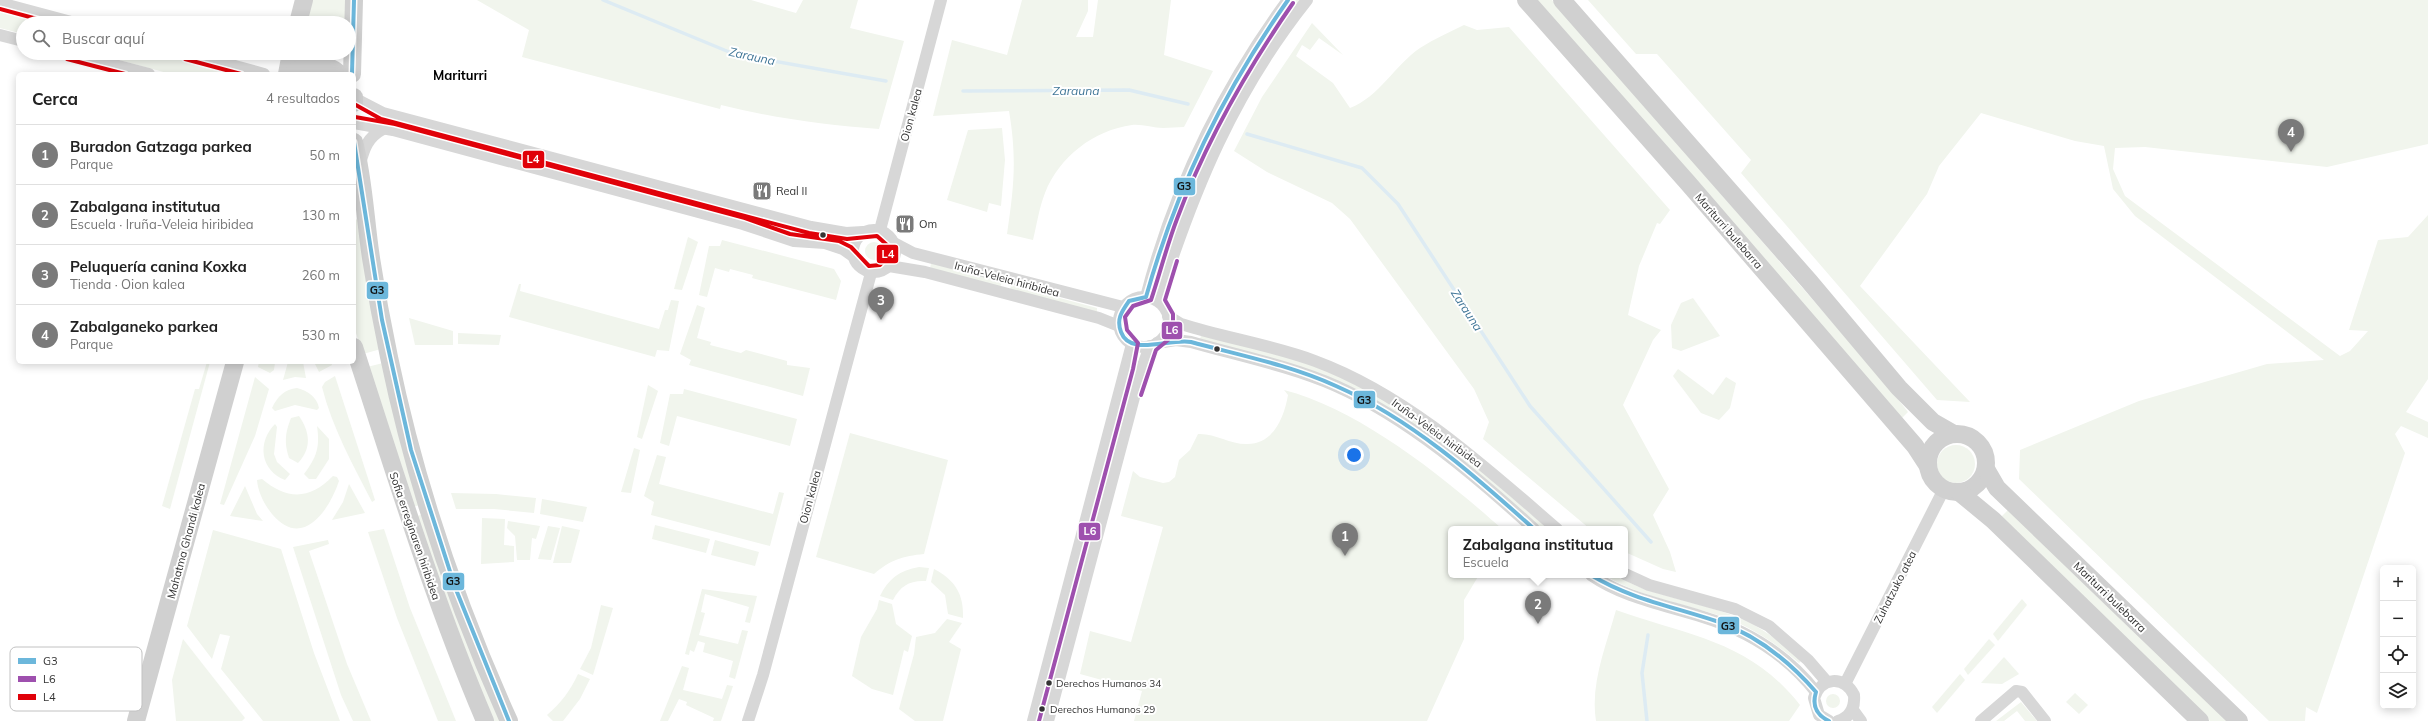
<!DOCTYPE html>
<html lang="es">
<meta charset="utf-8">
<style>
:root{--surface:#fff;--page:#f2f2f2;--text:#222;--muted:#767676;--line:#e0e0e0;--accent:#7a7a7a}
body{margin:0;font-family:Mulish,sans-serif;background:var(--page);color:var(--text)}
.controls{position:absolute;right:12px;bottom:12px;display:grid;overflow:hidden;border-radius:6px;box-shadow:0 2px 10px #0003}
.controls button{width:36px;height:36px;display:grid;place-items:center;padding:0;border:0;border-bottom:1px solid var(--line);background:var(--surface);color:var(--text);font:20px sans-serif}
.you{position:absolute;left:1354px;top:455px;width:14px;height:14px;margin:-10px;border:3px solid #fff;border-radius:50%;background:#1a73e8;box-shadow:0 0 0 6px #1a73e833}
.badge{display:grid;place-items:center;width:26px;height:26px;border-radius:50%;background:var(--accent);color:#fff;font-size:13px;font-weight:700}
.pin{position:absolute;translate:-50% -33px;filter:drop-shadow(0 1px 2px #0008)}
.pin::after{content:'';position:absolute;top:21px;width:14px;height:12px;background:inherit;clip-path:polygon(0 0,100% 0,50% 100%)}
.popup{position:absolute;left:1448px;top:526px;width:180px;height:52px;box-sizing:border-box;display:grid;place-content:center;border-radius:6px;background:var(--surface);filter:drop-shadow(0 1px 3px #0005);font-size:13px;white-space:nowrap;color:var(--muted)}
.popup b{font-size:15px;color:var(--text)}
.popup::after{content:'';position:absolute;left:50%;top:100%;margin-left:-8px;border:8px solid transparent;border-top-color:var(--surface)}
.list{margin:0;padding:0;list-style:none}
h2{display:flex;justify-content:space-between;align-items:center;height:52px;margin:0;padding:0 16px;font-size:17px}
h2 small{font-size:13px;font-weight:400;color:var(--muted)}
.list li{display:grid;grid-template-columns:26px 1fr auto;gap:12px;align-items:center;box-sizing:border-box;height:60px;padding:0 16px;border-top:1px solid var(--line)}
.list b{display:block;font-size:15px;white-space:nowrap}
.list p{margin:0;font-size:13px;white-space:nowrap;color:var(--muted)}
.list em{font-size:13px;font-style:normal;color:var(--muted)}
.icon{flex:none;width:22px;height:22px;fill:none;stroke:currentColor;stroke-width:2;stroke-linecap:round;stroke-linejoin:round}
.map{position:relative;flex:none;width:2428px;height:721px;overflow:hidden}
.search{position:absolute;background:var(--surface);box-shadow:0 2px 10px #0003;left:16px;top:16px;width:340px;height:44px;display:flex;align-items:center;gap:10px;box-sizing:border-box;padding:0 14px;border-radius:22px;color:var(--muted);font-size:15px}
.panel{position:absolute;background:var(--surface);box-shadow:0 2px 10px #0003;left:16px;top:72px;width:340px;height:292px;border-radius:6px}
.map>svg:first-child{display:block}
.green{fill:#f1f5ed}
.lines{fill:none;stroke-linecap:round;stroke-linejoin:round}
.stream{stroke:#ddebf3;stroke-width:3.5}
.minor{stroke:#d7d7d7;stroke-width:12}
.secondary{stroke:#d0d0d0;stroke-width:18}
.bus-1-casing{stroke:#fff;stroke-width:7}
.bus-2-casing{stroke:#fff;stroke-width:7}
.bus-3-casing{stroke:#fff;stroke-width:7}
.bus-1{stroke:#6cb7db;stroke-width:4}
.bus-2{stroke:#9e50ae;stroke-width:4}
.bus-3{stroke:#e00109;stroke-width:4}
.bus-dot{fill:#333;stroke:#fff;stroke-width:1.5}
.labels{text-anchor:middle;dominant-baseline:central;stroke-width:4;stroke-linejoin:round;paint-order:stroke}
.bus-label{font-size:10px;fill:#333;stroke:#fff;text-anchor:start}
.street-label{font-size:11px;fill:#333;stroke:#fff}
.poi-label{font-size:11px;fill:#333;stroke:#fff;text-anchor:start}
.water-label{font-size:12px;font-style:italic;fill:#3f7597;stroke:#fff}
.quarter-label{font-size:13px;font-weight:bold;fill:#000;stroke:#fff}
.key{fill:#fff;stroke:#c2c2c2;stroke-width:1}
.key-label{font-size:11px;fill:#333}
.line-badge{stroke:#fff;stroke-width:1.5}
.badge-label{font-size:11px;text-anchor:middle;font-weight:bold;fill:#fff}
.pale-badge-label{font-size:11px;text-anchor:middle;font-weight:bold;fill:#111}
</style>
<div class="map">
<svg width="2428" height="721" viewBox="0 0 2428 721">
<rect width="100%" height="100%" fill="#fff"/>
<!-- green -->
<g class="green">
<path d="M311 0H347L346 23H305Z"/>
<path d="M477 0H751L796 13 803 0H858L850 28 904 41 879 129C826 125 773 118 721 105L720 109 522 57 529 30Z"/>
<path d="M1022 0H1088V11L1076 37H1093L1098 0H1171L1164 55 1213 71 1184 127C1177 127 1170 128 1163 128 1153 128 1142 124 1132 125 1094 130 1059 157 1045 193 1039 208 1037 224 1033 240L1007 234C1014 187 1017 158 1009 111L933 116 952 40 1007 55Z"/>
<path d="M1295 0H1300C1279 33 1255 65 1235 99 1204 152 1182 208 1164 266L1158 265 1188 183 1230 99 1261 49Z"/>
<path d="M1533 0H1552L1589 42 1886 384 1908 412 1901 419Z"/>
<path d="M1588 0H2428V144L2327 167 2145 147 2115 148 2113 169 2125 196 2340 356 2350 351 2368 331 2349 330 2378 240 2408 237 2428 215V379L2406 412 2428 422V438L2401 426 2395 434 2405 453 2317 713 2306 707 2305 721H2269L2019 479 2020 450 2139 401 2267 364 2324 360 2135 216 2113 189 2104 146 2075 141 1981 113 1939 166 1927 194 1860 286 1970 402 1937 400 1741 173 1751 160 1657 54H1636Z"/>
<path d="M0 9 50 23H23V34L0 28Z"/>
<path d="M1312 23 1343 55 1319 38 1310 50 1302 45 1296 56 1333 83 1350 108C1379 97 1395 65 1420 48 1434 39 1450 32 1464 25L1477 30 1509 27 1670 210 1660 224 1657 223 1639 266 1628 315 1661 330 1653 340 1623 405 1669 489 1653 515 1670 552 1676 572 1663 569 1625 552V529H1590L1483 439 1489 422 1474 389 1350 219 1332 203 1267 172 1234 151 1262 97Z"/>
<path d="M93 53H162L240 74H171Z"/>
<path d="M409 126 708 205 707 209 409 129Z"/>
<path d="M1002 128 1005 160 1001 206 989 203 987 212 947 200 968 130Z"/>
<path d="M718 207 824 236 823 240 717 212Z"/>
<path d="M359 219 381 349 363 354 354 327V220Z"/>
<path d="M688 237 698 242 682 290 674 289Z"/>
<path d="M722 240 834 269 841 281 836 300 752 278 753 275 730 269 729 272 715 268 707 297 699 295 709 246H720Z"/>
<circle cx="874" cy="251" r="9"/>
<path d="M931 263 1002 282 1000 287 930 269Z"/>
<path d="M519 284H521L520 291 659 329 665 310H668L671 300 679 301 669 351 657 350 655 357 509 317Z"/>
<path d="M1011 285 1097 308V312L1010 290Z"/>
<path d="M1693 298 1720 336 1681 351 1672 348 1671 325 1681 303Z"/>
<path d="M697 305 705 308 697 338 711 342 710 345 741 353 746 350 787 361V365L810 368 803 396 689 365 691 360 680 354Z"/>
<path d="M409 318 453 331V345H415Z"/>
<path d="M458 333 501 335 499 345 458 344Z"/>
<path d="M1201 335C1238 345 1276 353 1312 365 1398 395 1481 470 1548 529H1542L1489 483 1359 391 1200 340Z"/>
<path d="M207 362H210L170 509 162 506 195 389H199Z"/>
<path d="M259 362H275L274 370 270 373 258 367Z"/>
<path d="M288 362H303L306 378 295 377 283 380Z"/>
<path d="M314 362H331L332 365 319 372Z"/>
<path d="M383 363 420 505 412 507 367 367Z"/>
<path d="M1678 369 1713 395 1726 377 1736 383 1730 408 1719 420 1701 413 1673 376Z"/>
<path d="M1130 375 1135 376 1042 721H1039Z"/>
<path d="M335 376 375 500 372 502C353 465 332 427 322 387L325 382Z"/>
<path d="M255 377 269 389 255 436 224 505 220 504Z"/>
<path d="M648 385 658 391 642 439 637 437Z"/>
<path d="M297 388C308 391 317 397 319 408L317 410 295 405 275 411 272 408C277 397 285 389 297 388Z"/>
<path d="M684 389 797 419 790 446 677 416 669 446 660 443 670 394H683Z"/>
<path d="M1284 390C1359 409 1444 477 1502 529H1451V575H1479L1464 600V639L1427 721H1134L1142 691 1080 674 1090 631 1131 642 1163 527 1121 516 1133 471 1140 477 1163 483 1169 482 1175 477 1179 460 1190 450 1198 434C1214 433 1230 444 1246 444 1273 445 1284 418 1288 395Z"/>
<path d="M299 416C310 432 312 448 298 463L289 458C284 443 285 433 291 418Z"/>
<path d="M275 424 277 427 274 454 277 462 290 474 285 480C260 470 257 442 275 424Z"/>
<path d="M317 426 329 439V459L316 479H309L304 474C317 457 320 447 317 426Z"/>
<path d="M850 433 948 460 924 554C903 556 890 560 874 574L816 557Z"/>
<circle cx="1956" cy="464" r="19"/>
<path d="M634 448 640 450 631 493 621 492Z"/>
<path d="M657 455 666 457 659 484 773 514 779 492 784 493 770 546 651 515 654 502 644 496Z"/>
<path d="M333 476 337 477 339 481C329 511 302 550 272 514 264 504 258 492 257 480L262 479C287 500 310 500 333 476Z"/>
<path d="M349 484 365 513 332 520 343 502Z"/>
<path d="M245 486 257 514 263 521 230 516Z"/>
<path d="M451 493 496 494 536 498 534 513 494 509H456Z"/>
<path d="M542 499 587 507 583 522 540 514Z"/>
<path d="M2009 509 2229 721H2210L2000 518Z"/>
<path d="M423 514 502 721H492L415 517Z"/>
<path d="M482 518 505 519 504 545 514 546V562L481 564Z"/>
<path d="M508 521 540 526 536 539 532 538 530 560H517L515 536 507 528Z"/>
<path d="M655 525 710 539 706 553 652 539Z"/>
<path d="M548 526 560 528 551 560 538 559Z"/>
<path d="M562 526 580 530 571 563H553Z"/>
<path d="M384 529 410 608 456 721H438L397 618 368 532Z"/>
<path d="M213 530 281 549 314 653 340 721H263L221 669 230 636 220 634 212 659 187 626Z"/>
<path d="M328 540 329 544 309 551 347 664 371 721H353L341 695 293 547Z"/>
<path d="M715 540 759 552 755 566 711 555Z"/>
<path d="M919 567 929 568 926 581C910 580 900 586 893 600L880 596C888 579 900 570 919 567Z"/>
<path d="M934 569C955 580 964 594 963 618L948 614 945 595 931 582Z"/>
<path d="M1604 575C1618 575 1631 584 1644 589 1677 600 1712 606 1744 620 1766 630 1784 645 1802 660L1799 663C1773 641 1744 622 1711 613 1675 602 1637 595 1604 575Z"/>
<path d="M702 589 757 596 750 623 745 622 749 607 705 594 701 612 705 613 699 635 738 644 742 630 748 631 735 679 729 677 733 661 703 652 705 643 698 641 694 652 690 650 689 655 685 654Z"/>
<path d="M2022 599 2027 605 1998 641 1993 634Z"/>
<path d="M879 600 892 604 896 624 912 636 908 652 904 650 893 695 872 689 852 676 861 637 877 609Z"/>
<path d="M601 605 613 608 593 675 580 669 591 648Z"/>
<path d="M1616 610C1688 636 1749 640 1800 705L1789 721H1596C1590 684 1606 646 1616 610Z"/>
<path d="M947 619 962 623 949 642 961 649 943 721H915L899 709 914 654 916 637 935 633Z"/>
<path d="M183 639 245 718 242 721H176L172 680Z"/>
<path d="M1989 639 1995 645 1968 675 1964 669Z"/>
<path d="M2004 657 2019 674 2002 684 1981 683Z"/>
<path d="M682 666 689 668 683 690 722 699 727 685 733 686 721 721H713L714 718 686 705 687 702 679 699 668 721H660Z"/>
<path d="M578 674 590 679 580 699 563 721H553L547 715C561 703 570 691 578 674Z"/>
<path d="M1960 674 1965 680 1937 713 1932 707Z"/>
<path d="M2075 693 2088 705 2079 714 2066 702Z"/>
<circle cx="1833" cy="701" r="7"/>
<path d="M2021 702 2037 721H2025L2017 711 2004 721H1996Z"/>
</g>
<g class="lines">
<!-- stream -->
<g class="stream">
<path d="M603 0 734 54 886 81"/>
<path d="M963 91 1129 90 1188 104"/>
<path d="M1247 134 1362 168 1398 204 1530 406 1651 542"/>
<path d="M1647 721 1642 673 1648 635"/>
</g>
<!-- minor -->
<g class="minor">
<path d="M0 3 75 23"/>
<path d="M0 35 23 41"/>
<path d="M69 53 149 74"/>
<path d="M187 53 264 74"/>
<path d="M354 98 383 113 811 227 846 233 863 232"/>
<path d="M354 123 393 130 743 224 794 241 825 243 843 249 853 256"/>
<path d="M360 164C364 148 368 137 383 129"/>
<circle cx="874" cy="251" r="21"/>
<path d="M880 230 941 0"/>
<path d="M894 243 913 253 1123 307"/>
<path d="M889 266 925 272 1099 318 1119 326"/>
<path d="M1146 297C1174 189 1222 90 1288 0"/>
<circle cx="1144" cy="322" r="25"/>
<path d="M1158 301C1194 189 1233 93 1307 0"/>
<path d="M1168 316 1181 324C1225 338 1272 345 1315 361 1407 395 1484 466 1557 529"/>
<path d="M1157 343 1176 340 1191 342C1240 356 1290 366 1336 386 1408 418 1477 477 1534 529"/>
<path d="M1625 574 1649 585 1735 609 1769 626 1808 660 1827 682"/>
<path d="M1591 575C1624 598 1666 605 1703 617 1749 631 1786 654 1816 692"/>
<path d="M1845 684 1944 489"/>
<path d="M1853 710 1861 721"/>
<path d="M748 721 763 675 871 273"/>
<path d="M1033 721 1132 344"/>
<path d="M1048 721 1141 371 1150 346"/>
<path d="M1829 721 1819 715 1814 698C1821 677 1844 675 1854 695 1855 707 1851 717 1838 721"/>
<path d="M1981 721 2016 691 2022 692 2045 721"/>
</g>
<!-- secondary -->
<g class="secondary">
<path d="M1526 0 1688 183 1915 446 1928 466"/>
<path d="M1562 0 1809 281 1899 388 1933 422 1954 434"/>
<path d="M298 23 304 0"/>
<path d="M287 74 291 53"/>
<path d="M292 74C306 62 327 62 340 74"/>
<path d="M352 74 354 0"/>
<path d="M354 97V103"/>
<path d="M354 142C364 180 365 219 371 258 376 291 382 324 389 357 415 482 456 604 509 721"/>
<path d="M354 347C395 473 433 599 485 721"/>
<circle cx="1957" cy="463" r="29"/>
<path d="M1986 469 1997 488 2239 721"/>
<path d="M1959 492 1993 520 2200 721"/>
<path d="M136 721 235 362"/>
</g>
<!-- bus-1 casing -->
<g class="bus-1-casing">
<g id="bus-1">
<path d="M1288 0C1222 94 1177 187 1146 297L1129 301C1122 311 1116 319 1121 332 1130 357 1169 338 1191 342 1239 355 1290 365 1336 386 1411 419 1474 475 1534 529"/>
<path d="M352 74 354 0"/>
<path d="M354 142 382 320 411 450 455 587 509 721"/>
<path d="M1591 575C1630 599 1675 607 1719 622 1758 636 1789 661 1816 692 1812 705 1816 715 1829 721"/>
</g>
</g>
<!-- bus-2 casing -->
<g class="bus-2-casing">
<g id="bus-2">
<path d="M1141 395 1156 350 1168 340 1173 328V314L1165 300 1177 261"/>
<path d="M1039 721 1133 369 1138 343 1127 330 1125 317 1133 306 1151 300C1160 273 1167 245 1177 219 1206 141 1246 71 1293 3"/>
</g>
</g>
<!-- bus-3 casing -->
<g class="bus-3-casing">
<g id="bus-3">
<path d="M0 9 52 23"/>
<path d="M67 59 125 74"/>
<path d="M185 59 241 74"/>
<path d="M354 104 381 119 809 233 847 239 877 236 887 245 888 256 880 265 869 266 851 247 839 241 790 234 745 218 395 124 355 117"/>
</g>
</g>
<!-- bus-1 -->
<use href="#bus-1" class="bus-1"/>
<!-- bus-2 -->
<use href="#bus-2" class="bus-2"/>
<!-- bus-3 -->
<use href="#bus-3" class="bus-3"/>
</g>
<!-- icons -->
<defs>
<g id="restaurant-square" transform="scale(1)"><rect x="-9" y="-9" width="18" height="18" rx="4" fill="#7a7a7a" stroke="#fff"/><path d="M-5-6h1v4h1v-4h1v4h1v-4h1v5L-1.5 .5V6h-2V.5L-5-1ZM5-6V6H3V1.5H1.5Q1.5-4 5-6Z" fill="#fff"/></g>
</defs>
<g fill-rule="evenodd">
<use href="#restaurant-square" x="762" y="191"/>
<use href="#restaurant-square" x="905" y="224"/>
</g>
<!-- markers -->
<g class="bus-dot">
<circle cx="823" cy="235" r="3.5"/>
<circle cx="1217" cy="349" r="3.5"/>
<circle cx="1049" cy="683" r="3.5"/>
<circle cx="1042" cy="709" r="3.5"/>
</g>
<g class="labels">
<!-- bus labels -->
<g class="bus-label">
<text x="1056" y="683">Derechos Humanos 34</text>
<text x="1050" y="709">Derechos Humanos 29</text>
</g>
<!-- street labels -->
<g class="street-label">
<text transform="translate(911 115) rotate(-75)">Oion kalea</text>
<text transform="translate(1729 231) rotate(49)">Mariturri bulebarra</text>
<text transform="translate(1007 279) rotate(15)">Iruña-Veleia hiribidea</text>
<text transform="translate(1437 433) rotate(36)">Iruña-Veleia hiribidea</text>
<text transform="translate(810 497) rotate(-75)">Oion kalea</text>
<text transform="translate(415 536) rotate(71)">Sofia erreginaren hiribidea</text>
<text transform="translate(186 541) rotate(-75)">Mahatma Ghandi kalea</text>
<text transform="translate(1895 587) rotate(-63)">Zuhatzuko atea</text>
<text transform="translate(2110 597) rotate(44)">Mariturri bulebarra</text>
</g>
<!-- poi labels -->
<g class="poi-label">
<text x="776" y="191">Real II</text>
<text x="919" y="224">Om</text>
</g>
<!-- water labels -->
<g class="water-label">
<text transform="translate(752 56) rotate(12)">Zarauna</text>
<text x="1076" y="90">Zarauna</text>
<text transform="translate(1467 310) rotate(57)">Zarauna</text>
</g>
<!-- quarter labels -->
<g class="quarter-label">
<text x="460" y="75">Mariturri</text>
</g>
</g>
<!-- legend -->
<rect x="10" y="647" width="132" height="64" rx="6" class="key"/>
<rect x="18" y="658" width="18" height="6" fill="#6cb7db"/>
<rect x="18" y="676" width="18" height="6" fill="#9e50ae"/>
<rect x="18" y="694" width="18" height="6" fill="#e00109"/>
<g class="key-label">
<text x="43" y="665">G3</text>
<text x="43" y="683">L6</text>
<text x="43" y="701">L4</text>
</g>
<g class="line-badge">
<rect x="522" y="150" width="23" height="19" rx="4" fill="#e00109"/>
<rect x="1173" y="177" width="23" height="19" rx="4" fill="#6cb7db"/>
<rect x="876" y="244" width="23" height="20" rx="4" fill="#e00109"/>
<rect x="366" y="281" width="23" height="19" rx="4" fill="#6cb7db"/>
<rect x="1161" y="321" width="22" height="19" rx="4" fill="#9e50ae"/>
<rect x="1353" y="390" width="23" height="19" rx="4" fill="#6cb7db"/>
<rect x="1078" y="522" width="23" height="19" rx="4" fill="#9e50ae"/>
<rect x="442" y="572" width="23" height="19" rx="4" fill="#6cb7db"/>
<rect x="1717" y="616" width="23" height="19" rx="4" fill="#6cb7db"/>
</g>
<g class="badge-label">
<text x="533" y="163">L4</text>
<text x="888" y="258">L4</text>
<text x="1172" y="334">L6</text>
<text x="1090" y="535">L6</text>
</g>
<g class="pale-badge-label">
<text x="1184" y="190">G3</text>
<text x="377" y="294">G3</text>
<text x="1364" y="404">G3</text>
<text x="453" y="585">G3</text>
<text x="1728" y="630">G3</text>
</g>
</svg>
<div class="controls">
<button>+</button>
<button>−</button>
<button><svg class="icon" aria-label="locate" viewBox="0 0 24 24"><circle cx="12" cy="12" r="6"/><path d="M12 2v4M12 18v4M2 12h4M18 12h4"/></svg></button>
<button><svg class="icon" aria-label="layers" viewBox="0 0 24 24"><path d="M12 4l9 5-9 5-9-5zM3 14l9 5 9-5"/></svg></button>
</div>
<div class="you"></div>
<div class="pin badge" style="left:1345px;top:556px">1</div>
<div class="pin badge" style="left:1538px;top:624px">2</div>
<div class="popup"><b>Zabalgana institutua</b>Escuela</div>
<div class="pin badge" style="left:881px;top:320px">3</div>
<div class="pin badge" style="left:2291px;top:152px">4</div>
<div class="search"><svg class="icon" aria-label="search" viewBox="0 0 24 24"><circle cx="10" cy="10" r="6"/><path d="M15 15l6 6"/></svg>Buscar aquí</div>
<section class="panel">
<h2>Cerca<small>4 resultados</small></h2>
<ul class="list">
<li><span class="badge">1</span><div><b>Buradon Gatzaga parkea</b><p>Parque</p></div><em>50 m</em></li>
<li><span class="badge">2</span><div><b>Zabalgana institutua</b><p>Escuela · Iruña-Veleia hiribidea</p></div><em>130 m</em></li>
<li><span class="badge">3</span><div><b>Peluquería canina Koxka</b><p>Tienda · Oion kalea</p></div><em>260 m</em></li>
<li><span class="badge">4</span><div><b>Zabalganeko parkea</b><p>Parque</p></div><em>530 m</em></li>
</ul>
</section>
</div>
